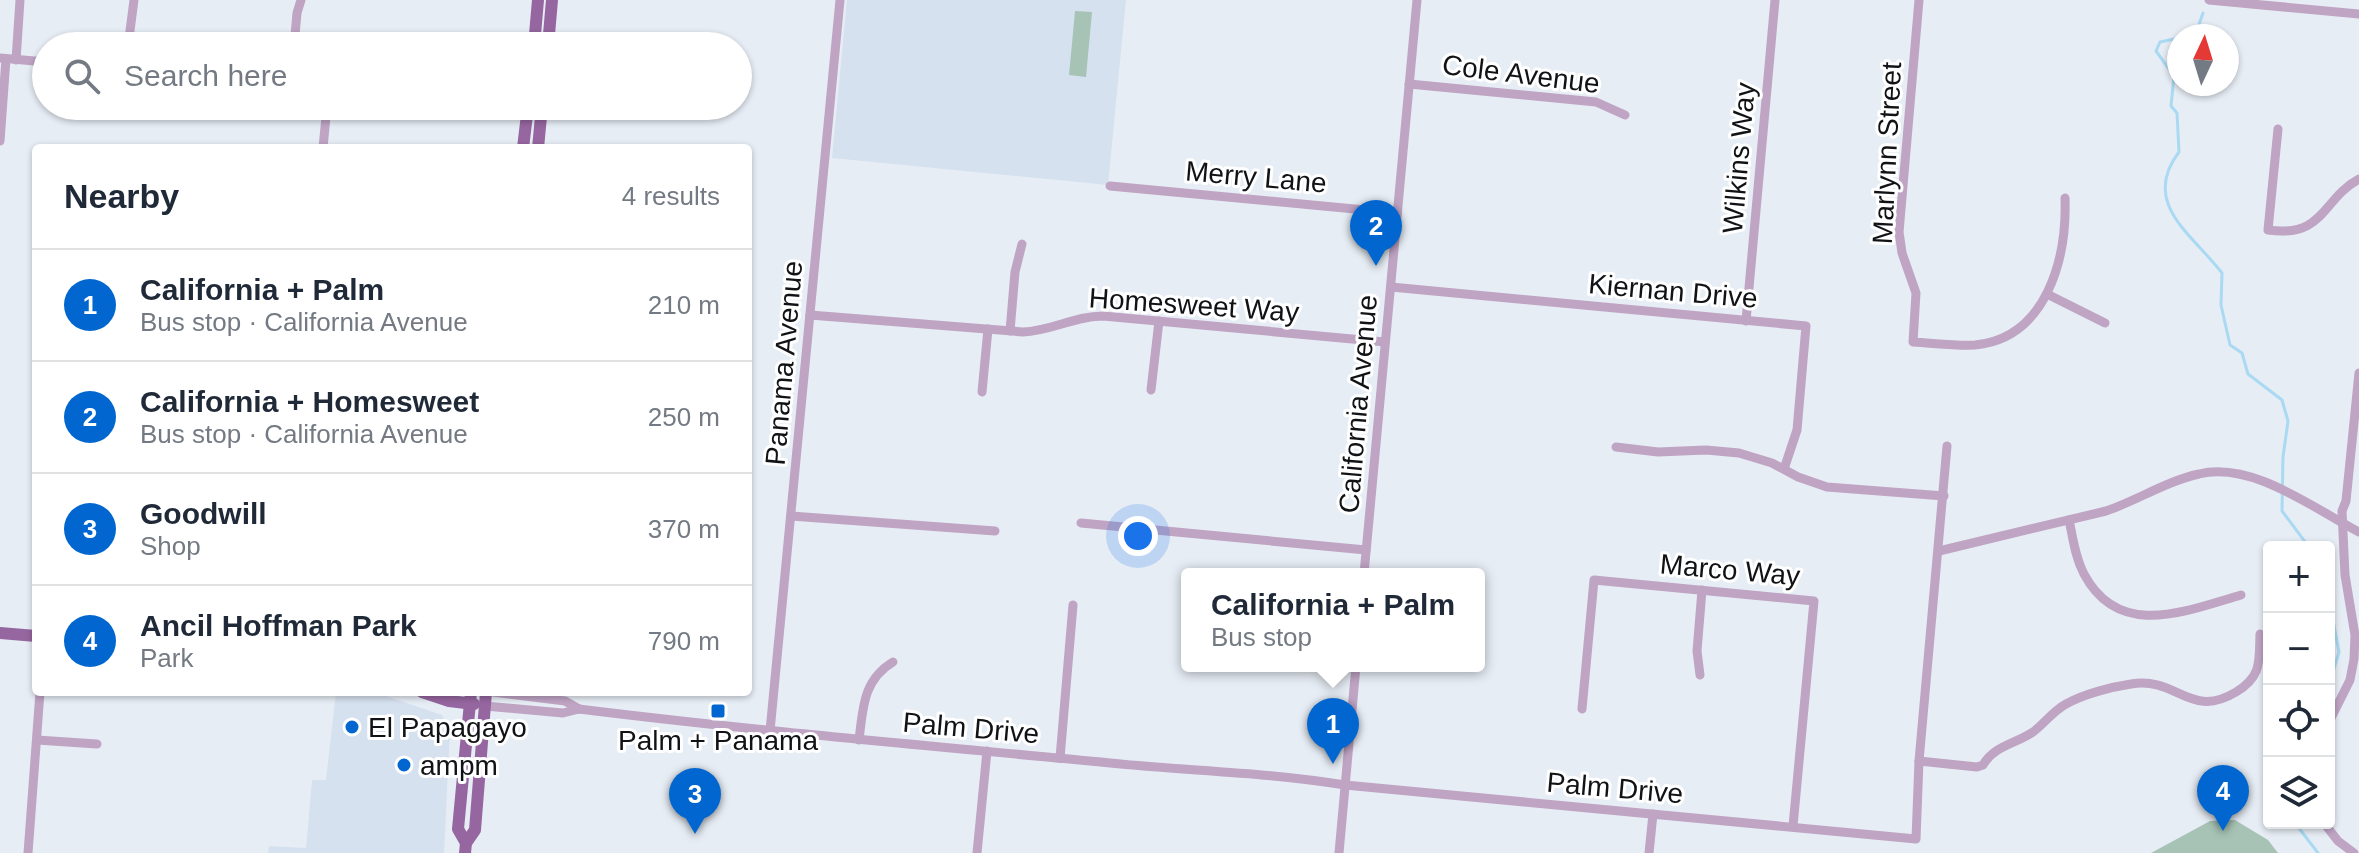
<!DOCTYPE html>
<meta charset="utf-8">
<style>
:root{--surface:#fff;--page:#f6f6f7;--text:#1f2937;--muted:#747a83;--line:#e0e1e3;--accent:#0166cf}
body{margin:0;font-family:Helvetica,sans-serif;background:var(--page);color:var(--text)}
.controls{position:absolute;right:24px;bottom:24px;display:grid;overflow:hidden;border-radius:8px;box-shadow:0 2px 6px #0004}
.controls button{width:72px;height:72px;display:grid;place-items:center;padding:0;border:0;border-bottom:2px solid var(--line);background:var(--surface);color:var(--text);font:40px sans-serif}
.compass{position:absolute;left:2167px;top:24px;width:72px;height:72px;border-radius:50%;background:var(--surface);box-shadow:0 2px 6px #0004;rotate:4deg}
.you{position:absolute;left:1138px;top:536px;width:28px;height:28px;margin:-20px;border:6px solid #fff;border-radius:50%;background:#1a73e8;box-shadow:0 0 0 12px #1a73e833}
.badge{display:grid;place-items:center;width:52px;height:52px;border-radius:50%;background:var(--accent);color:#fff;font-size:26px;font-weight:700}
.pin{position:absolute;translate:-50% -66px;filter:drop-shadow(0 2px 4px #0008)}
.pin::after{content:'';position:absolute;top:42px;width:28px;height:24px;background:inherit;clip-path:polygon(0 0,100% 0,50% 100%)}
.popup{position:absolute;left:1181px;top:568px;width:304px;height:104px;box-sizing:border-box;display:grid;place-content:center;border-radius:8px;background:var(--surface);filter:drop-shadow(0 2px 6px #0005);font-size:26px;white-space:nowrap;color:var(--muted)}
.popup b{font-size:30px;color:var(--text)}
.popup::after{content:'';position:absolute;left:50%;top:100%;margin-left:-16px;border:16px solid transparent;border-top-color:var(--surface)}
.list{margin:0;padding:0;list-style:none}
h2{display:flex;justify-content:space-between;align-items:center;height:104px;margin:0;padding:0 32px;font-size:34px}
h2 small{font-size:26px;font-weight:400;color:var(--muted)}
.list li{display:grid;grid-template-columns:52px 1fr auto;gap:24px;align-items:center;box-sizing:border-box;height:112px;padding:0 32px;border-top:2px solid var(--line)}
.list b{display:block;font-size:30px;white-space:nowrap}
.list p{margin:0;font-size:26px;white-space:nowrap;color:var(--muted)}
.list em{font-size:26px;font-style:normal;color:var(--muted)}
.icon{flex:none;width:44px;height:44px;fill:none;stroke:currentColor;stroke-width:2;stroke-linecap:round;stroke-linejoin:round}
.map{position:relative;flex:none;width:2359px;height:853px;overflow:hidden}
.search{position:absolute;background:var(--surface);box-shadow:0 2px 6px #0004;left:32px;top:32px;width:720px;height:88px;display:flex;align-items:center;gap:20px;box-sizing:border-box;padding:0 28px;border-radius:44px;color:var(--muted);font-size:30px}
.panel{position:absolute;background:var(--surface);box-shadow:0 2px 6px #0004;left:32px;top:144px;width:720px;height:552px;border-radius:8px}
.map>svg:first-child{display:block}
.built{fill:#d6e1ef}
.green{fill:#a7c3b5}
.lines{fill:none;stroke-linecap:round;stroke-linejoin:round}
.stream{stroke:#a9daf2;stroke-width:3}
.minor{stroke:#bfa4c4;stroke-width:9}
.major{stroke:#9666a0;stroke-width:12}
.poi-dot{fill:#0166cf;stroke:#fff;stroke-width:3}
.labels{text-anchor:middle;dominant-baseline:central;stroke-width:6;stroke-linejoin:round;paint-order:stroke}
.street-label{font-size:28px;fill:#101215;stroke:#fff}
.poi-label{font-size:28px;fill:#101215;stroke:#fff;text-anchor:start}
</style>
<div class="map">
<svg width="2359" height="853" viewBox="0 0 2359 853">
<rect width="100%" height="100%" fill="#e7edf5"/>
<!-- built -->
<g class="built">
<path d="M847 0H1126L1108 185 832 158Z"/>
<path d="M336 692H374L442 715 450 730 444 853H268L269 846 306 848 312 780H326Z"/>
</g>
<!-- green -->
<g class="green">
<path d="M1075 11 1092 12 1086 77 1069 75Z"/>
<path d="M2235 820 2268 840 2278 853H2151L2210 821Z"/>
</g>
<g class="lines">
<!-- stream -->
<g class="stream">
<path d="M2185 36 2196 33 2203 13"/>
<path d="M2179 38 2160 42 2156 51 2174 76 2171 106 2177 113 2179 152C2140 203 2192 234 2222 273L2221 305 2230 345 2242 353 2248 374 2282 400 2288 421 2283 457 2282 511 2309 547"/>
<path d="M2329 599 2339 652 2329 685"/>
<path d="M2295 823 2318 853"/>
</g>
<!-- minor -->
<g class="minor">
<path d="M1919 0 1899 232 1902 253 1916 293 1913 342C1933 343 1955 346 1975 345 2047 338 2067 258 2065 198"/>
<path d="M2209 0 2359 14"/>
<path d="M128 46 134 0"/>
<path d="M294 46 297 13 301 0"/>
<path d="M0 58 46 62"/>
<path d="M16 60 20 0"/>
<path d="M1409 84 1596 102 1625 115"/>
<path d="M2278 129 2268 230C2325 238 2322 199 2359 179"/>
<path d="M0 141 6 59"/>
<path d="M323 148 327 106"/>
<path d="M1110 186 1397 213"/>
<path d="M1391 287 1806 326 1797 430 1784 469"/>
<path d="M2047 294 2105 323"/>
<path d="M810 315 1023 332C1051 331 1075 316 1103 316L1385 342"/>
<path d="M1746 321 1775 0"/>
<path d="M1010 331 1015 272 1022 244"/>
<path d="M1151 390 1159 321"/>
<path d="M982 392 988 329"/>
<path d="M1616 447 1658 452 1706 450 1739 453 1772 463 1798 477 1827 487 1944 496"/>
<path d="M791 516 995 531"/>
<path d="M2069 520C2073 538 2075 557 2084 574 2119 640 2186 611 2241 595"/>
<path d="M1081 523 1366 550"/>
<path d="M1939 551 2106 511C2138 500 2167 481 2199 474 2252 461 2313 508 2359 532"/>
<path d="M1364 574 1417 0"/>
<path d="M1700 675 1697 651 1702 590"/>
<path d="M493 692 565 701 579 709"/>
<path d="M485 706 563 713 579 709C756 731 933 746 1110 763 1189 771 1267 772 1345 785L1916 839 1919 761 1947 446"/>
<path d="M1582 709 1594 580 1814 601 1793 826"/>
<path d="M2329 722 2350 680 2354 659 2355 635 2345 575 2342 511 2346 501 2359 373"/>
<path d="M770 731 840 0"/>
<path d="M37 740 97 744"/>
<path d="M859 740C863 708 863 680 893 662"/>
<path d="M1060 758 1073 605"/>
<path d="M1919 761 1977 767 1983 765C1994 746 2015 744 2033 732 2045 723 2053 711 2066 704 2084 694 2111 687 2131 684 2177 676 2190 720 2236 692 2262 676 2259 662 2260 634"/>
<path d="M2324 823 2338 841 2354 853"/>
<path d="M28 853 40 692"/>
<path d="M977 853 987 751"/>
<path d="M1339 853 1356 666"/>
<path d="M1649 853 1653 814"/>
</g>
<!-- major -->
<g class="major">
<path d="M534 46 538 0"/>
<path d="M548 46 552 0"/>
<path d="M523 148 528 106"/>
<path d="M538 148 542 106"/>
<path d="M0 633 36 636"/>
<path d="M422 692 449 701 474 704"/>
<path d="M466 843 458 829 471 692"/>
<path d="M465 853 466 843 475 830 486 692"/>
</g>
</g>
<!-- markers -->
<g class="poi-dot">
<rect x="710" y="703" width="16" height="16" rx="4"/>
<circle cx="352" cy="727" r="8"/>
<circle cx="404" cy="765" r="8"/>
</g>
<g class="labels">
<!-- street labels -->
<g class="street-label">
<text transform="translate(1521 74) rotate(7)">Cole Avenue</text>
<text transform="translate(1887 153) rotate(-87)">Marlynn Street</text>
<text transform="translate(1739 158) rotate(-85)">Wilkins Way</text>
<text transform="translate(1256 177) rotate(5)">Merry Lane</text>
<text transform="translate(1673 291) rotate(5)">Kiernan Drive</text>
<text transform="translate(1194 305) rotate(4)">Homesweet Way</text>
<text transform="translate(784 363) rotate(-85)">Panama Avenue</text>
<text transform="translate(1358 404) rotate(-85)">California Avenue</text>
<text transform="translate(1730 570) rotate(5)">Marco Way</text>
<text transform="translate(971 728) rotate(5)">Palm Drive</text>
<text transform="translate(1615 788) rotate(5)">Palm Drive</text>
</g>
<!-- poi labels -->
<g class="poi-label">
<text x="368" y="727">El Papagayo</text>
<text x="718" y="740" text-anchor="middle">Palm + Panama</text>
<text x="420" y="765">ampm</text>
</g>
</g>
</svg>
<div class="controls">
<button>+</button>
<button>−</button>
<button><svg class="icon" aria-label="locate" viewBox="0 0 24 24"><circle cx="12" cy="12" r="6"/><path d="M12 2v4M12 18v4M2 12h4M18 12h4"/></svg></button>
<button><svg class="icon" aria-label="layers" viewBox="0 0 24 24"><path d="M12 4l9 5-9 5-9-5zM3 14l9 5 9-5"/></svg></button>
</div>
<svg class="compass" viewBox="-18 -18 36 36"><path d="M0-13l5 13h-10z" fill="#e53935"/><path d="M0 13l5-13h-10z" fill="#747a83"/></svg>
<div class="you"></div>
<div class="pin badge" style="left:1333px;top:764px">1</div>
<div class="popup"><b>California + Palm</b>Bus stop</div>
<div class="pin badge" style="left:1376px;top:266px">2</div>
<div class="pin badge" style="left:695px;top:834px">3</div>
<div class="pin badge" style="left:2223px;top:831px">4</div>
<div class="search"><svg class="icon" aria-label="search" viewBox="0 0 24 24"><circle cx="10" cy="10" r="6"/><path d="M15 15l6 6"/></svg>Search here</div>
<section class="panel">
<h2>Nearby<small>4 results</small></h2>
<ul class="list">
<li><span class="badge">1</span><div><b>California + Palm</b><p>Bus stop · California Avenue</p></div><em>210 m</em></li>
<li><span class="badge">2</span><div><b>California + Homesweet</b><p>Bus stop · California Avenue</p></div><em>250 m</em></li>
<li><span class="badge">3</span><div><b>Goodwill</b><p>Shop</p></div><em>370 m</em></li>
<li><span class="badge">4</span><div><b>Ancil Hoffman Park</b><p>Park</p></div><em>790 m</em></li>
</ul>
</section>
</div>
